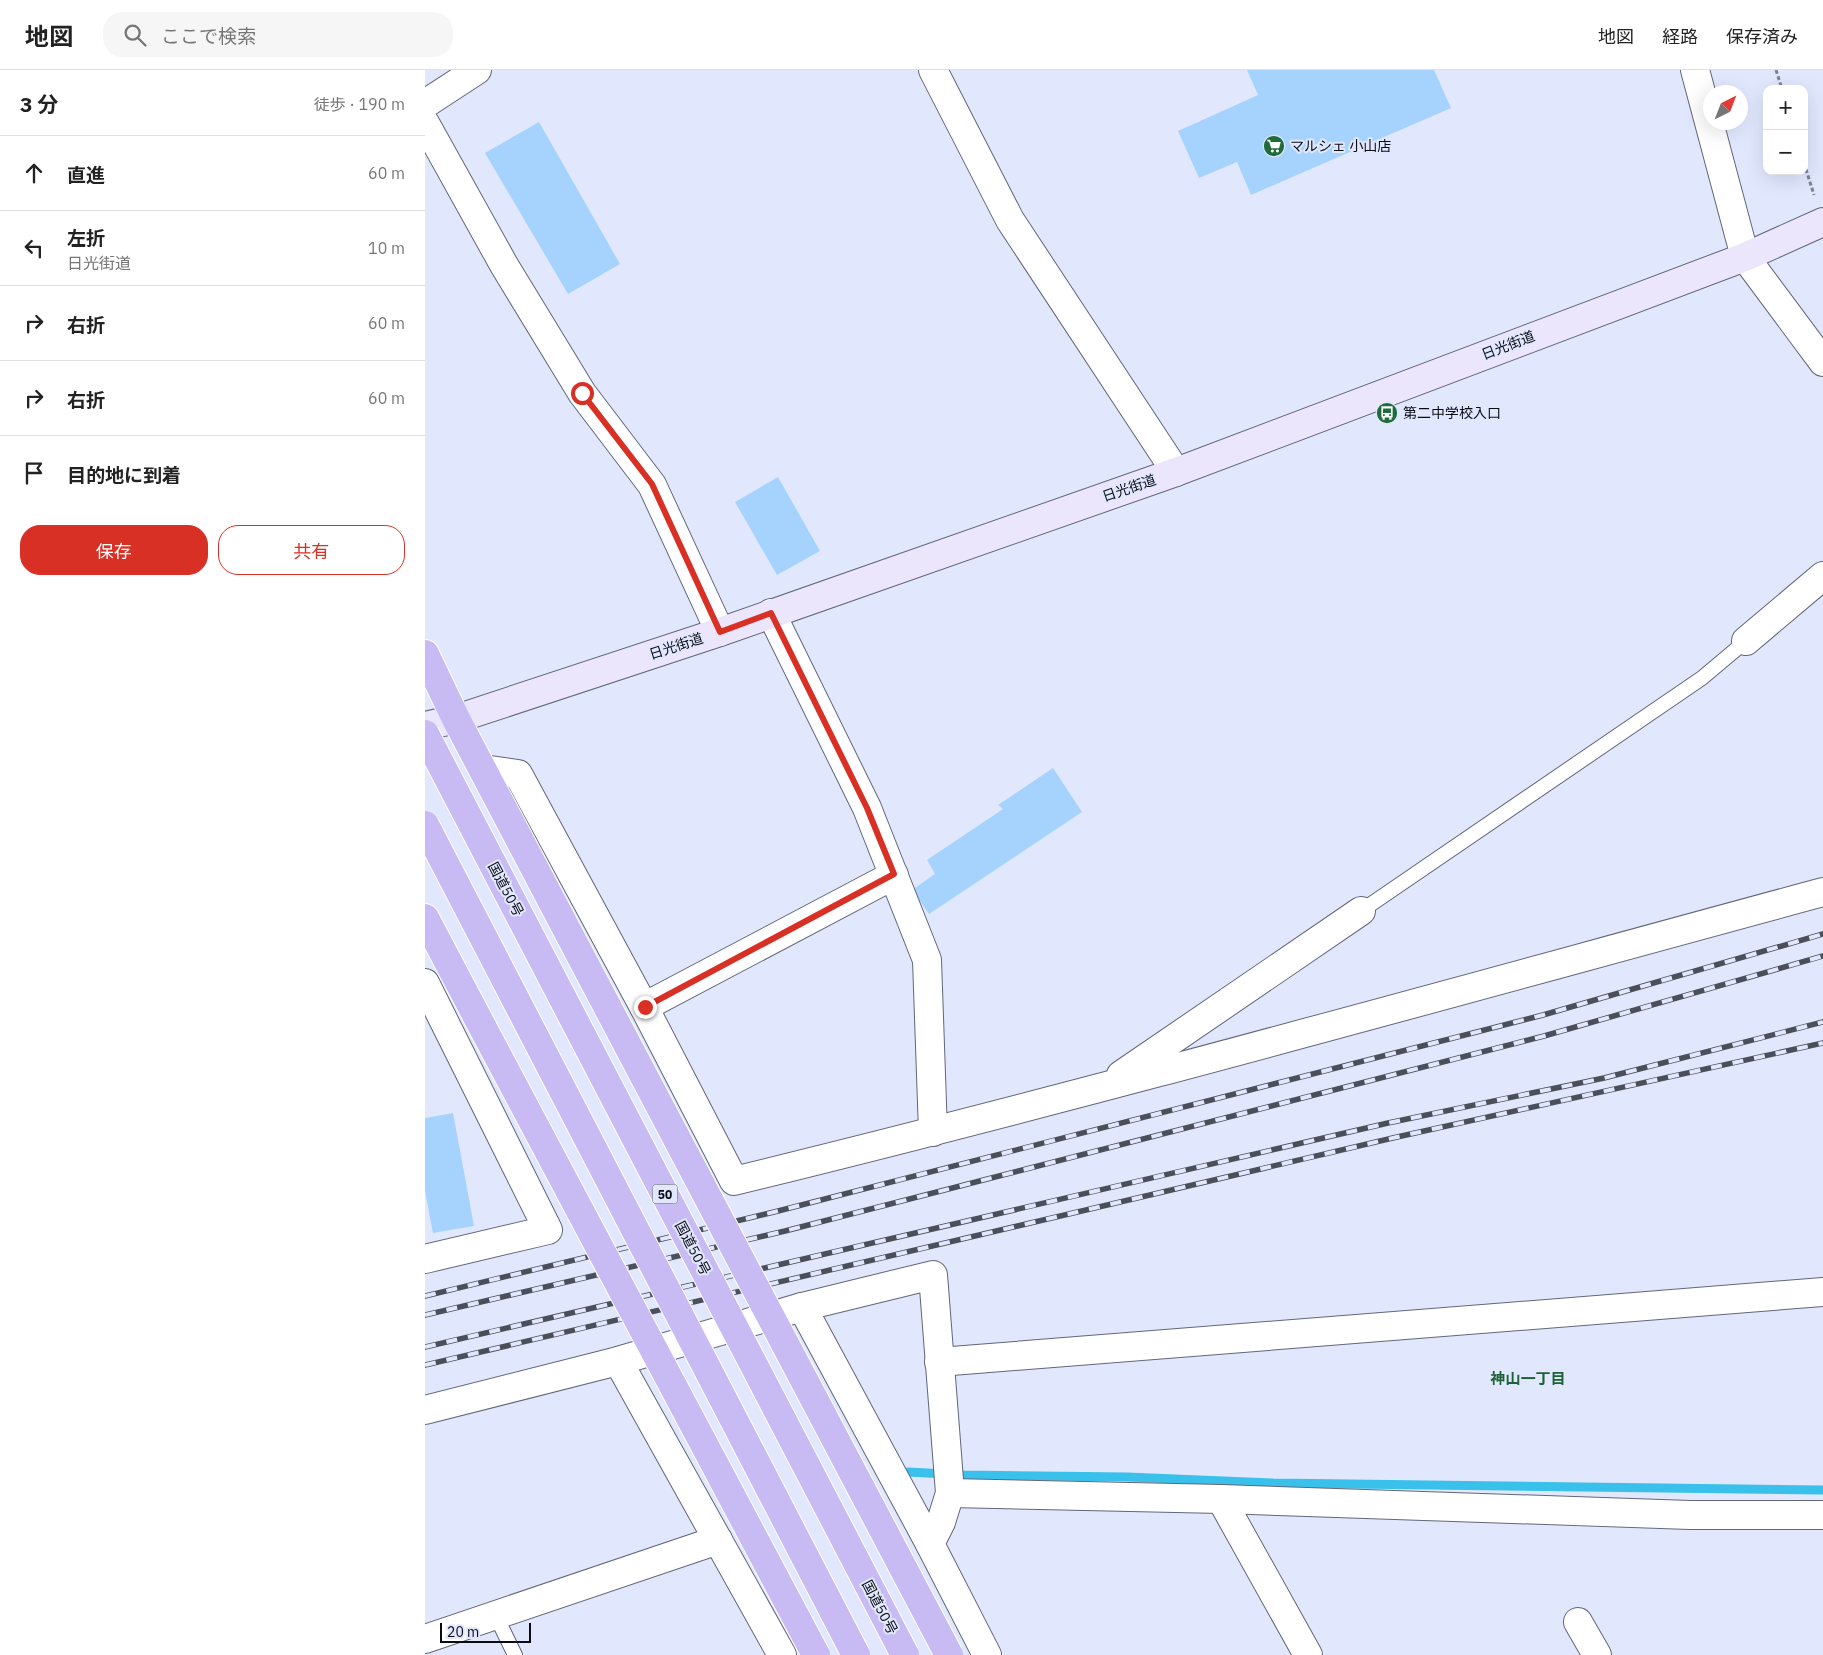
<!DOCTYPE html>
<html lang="ja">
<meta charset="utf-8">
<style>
:root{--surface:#fff;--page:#f6f6f6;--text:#222;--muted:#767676;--line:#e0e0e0;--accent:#d93025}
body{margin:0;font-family:"IBM Plex Sans","Noto Sans JP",sans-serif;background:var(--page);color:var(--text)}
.controls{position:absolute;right:15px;top:15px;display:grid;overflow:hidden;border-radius:10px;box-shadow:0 5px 20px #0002}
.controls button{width:45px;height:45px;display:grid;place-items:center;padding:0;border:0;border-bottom:1px solid var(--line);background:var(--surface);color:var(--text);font:25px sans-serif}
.compass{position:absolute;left:1278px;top:15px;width:45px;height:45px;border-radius:50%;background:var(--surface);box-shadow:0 5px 20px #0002;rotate:42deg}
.scale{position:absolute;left:15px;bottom:12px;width:91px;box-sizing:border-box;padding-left:5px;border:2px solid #0a0c13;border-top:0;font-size:14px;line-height:18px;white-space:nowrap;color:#0a0c13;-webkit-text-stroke:4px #e1e8fe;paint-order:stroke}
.stop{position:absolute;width:15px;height:15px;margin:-11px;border:4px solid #d93025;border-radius:50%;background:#fff}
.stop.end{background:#d93025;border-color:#fff;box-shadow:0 1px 5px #0008}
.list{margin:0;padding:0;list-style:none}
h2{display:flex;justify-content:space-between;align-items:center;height:65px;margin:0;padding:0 20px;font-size:21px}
h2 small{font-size:16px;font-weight:400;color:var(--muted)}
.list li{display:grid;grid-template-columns:32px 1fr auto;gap:15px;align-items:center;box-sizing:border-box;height:75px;padding:0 20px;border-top:1px solid var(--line)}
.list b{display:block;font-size:19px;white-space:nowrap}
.list p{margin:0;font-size:16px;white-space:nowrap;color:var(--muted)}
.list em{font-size:16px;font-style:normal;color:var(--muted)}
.actions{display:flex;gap:10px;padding:15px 20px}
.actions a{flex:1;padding:11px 0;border:1px solid var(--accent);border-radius:20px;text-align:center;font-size:18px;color:var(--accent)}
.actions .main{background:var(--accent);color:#fff}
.icon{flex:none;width:28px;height:28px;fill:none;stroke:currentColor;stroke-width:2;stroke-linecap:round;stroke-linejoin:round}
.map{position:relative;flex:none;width:1398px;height:1585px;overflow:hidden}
header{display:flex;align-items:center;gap:30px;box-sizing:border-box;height:70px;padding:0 25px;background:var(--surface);border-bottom:1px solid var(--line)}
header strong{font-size:24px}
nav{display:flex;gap:28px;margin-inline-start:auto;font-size:18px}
.search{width:350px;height:45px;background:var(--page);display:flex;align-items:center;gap:12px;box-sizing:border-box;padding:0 18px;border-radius:20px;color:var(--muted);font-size:19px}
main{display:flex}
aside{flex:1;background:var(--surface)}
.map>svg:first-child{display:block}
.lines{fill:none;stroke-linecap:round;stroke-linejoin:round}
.stream{stroke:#39c1eb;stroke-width:9}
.building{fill:#a6d3fe}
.service-casing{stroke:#616779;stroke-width:16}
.minor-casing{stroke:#616779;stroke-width:30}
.secondary-casing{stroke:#616779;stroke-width:30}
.trunk-casing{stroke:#fff;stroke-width:30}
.path{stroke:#7e8392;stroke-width:3;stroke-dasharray:4 2.5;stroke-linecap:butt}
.service{stroke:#fff;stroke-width:14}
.minor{stroke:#fff;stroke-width:28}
.secondary{stroke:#ebe6fb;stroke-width:28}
.trunk{stroke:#c8bbf4;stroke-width:28}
.rail-casing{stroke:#4b4f5a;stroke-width:5.5}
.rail{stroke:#e1e8fe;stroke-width:4;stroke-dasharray:11;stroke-linecap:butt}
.trunk-bridge-casing{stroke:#fff;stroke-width:30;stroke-linecap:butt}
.trunk-bridge{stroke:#c8bbf4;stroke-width:28}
.route{stroke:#d93025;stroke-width:6}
.labels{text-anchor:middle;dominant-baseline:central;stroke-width:4;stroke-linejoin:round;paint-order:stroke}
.shield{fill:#e1e8fe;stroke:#4a4e5a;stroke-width:1}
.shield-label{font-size:12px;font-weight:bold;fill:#0a0c13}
.poi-label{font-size:14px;fill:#0a0c13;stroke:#e1e8fe;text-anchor:start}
.street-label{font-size:14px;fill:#0a0c13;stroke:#e1e8fe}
.neighbourhood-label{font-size:15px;font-weight:bold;fill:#1c6235;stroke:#e1e8fe}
</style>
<header>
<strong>地図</strong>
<div class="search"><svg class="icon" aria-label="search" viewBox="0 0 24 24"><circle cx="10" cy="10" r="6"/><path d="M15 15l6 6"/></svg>ここで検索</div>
<nav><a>地図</a><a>経路</a><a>保存済み</a></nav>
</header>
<main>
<aside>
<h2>3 分<small>徒歩 · 190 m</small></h2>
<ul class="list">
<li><svg class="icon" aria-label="ahead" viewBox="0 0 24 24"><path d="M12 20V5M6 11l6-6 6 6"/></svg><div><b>直進</b></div><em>60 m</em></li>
<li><svg class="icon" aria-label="left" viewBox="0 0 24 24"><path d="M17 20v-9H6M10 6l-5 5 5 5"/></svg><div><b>左折</b><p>日光街道</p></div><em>10 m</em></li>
<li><svg class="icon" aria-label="right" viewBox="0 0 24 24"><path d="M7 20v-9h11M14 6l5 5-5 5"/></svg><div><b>右折</b></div><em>60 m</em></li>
<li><svg class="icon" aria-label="right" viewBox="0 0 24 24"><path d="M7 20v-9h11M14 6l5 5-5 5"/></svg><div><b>右折</b></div><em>60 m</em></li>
<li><svg class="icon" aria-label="arrive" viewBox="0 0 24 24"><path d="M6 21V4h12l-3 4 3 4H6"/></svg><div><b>目的地に到着</b></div></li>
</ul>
<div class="actions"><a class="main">保存</a><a>共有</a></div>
</aside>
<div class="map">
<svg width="1398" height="1585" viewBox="0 0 1398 1585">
<rect width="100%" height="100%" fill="#e1e8fe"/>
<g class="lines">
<!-- stream -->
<path class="stream" d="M483 1402 539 1405 702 1407 848 1413 1398 1420"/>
</g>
<!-- building -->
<g class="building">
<path d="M822 0H1009L1026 38 826 125 812 92 774 108 753 61 833 25Z"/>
<path d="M114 52 195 194 143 224 60 83Z"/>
<path d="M353 407 395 481 352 505 310 432Z"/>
<path d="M628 698 657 742 504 844 487 820 510 804 502 790 578 739 573 735Z"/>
<path d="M28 1043 49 1156 8 1163 0 1121V1048Z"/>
</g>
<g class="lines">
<!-- service casing -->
<g class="service-casing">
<g id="service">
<path d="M936 841 1277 608 1321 571"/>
<path d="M71 1546 90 1585"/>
</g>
</g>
<!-- minor casing -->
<g class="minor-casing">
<g id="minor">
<path d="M508 0 585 150 751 402"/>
<path d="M1270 0 1320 187 1398 292"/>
<path d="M0 34 52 0"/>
<path d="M0 53 79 195 157 323 227 415 295 562"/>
<path d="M346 543 442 738 502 890 508 1062"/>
<path d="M1321 571 1398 506"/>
<path d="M58 699 93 704 219 937 309 1111C674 1022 1036 920 1398 822"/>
<path d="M0 913 123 1160 0 1189"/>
<path d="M219 937 469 805"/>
<path d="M696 1005 936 841"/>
<path d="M377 1237 505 1474 562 1585"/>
<path d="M193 1291 357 1585"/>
<path d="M514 1292 1398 1222"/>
<path d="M0 1340 193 1291 377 1237 508 1205 525 1423 516 1452 505 1474"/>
<path d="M525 1423 796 1429 1265 1445H1398"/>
<path d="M796 1429 883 1585"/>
<path d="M1153 1552 1172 1585"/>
<path d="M0 1569 293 1470"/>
</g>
</g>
<!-- secondary casing -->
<g class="secondary-casing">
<path id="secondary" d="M0 656 31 649 295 562 751 402 1320 187 1398 152"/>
</g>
<!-- trunk casing -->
<g class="trunk-casing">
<g id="trunk">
<path d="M0 584 31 649 164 902"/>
<path d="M0 848 59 960"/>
</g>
</g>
<!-- path -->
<g class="path">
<path d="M1351 0 1357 19"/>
<path d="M1379 93 1389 125"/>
</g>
<!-- service -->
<use href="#service" class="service"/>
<!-- minor -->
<use href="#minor" class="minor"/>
<!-- secondary -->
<use href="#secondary" class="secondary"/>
<!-- trunk -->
<use href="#trunk" class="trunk"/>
<!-- rail casing -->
<g class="rail-casing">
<g id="rail">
<path d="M0 1226 353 1141 1118 945 1398 864"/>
<path d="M0 1245 360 1161 1119 966 1398 886"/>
<path d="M0 1277 963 1053 1179 1008 1398 952"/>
<path d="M0 1295 972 1067 1398 973"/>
</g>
</g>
<!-- rail -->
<use href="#rail" class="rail"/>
<!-- trunk-bridge casing -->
<g class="trunk-bridge-casing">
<g id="trunk-bridge">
<path d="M0 664 480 1585"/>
<path d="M0 755 431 1585"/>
<path d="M164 902 524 1585"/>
<path d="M59 960 391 1585"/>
</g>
</g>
<!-- trunk-bridge -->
<use href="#trunk-bridge" class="trunk-bridge"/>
</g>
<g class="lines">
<!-- route -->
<path class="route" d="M157 323 227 414 295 562 346 543 442 738 469 804 220 937"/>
</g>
<!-- icons -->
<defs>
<g id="supermarket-disc" transform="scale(1.125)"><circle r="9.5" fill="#1f6c3b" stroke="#e1e8fe"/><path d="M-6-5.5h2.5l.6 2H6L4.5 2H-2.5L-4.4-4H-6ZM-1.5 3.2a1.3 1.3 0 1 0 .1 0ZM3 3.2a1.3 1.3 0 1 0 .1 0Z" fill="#fff"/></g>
<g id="bus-disc" transform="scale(1.125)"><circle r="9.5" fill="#1f6c3b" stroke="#e1e8fe"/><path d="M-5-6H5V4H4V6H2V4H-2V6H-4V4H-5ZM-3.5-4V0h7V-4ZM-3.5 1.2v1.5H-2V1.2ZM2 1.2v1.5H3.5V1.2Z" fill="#fff"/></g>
</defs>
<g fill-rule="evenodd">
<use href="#supermarket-disc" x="849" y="76"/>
<use href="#bus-disc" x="962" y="343"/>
</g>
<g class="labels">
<!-- shield labels -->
<rect class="shield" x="227.5" y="1114.5" width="25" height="19" rx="4"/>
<g class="shield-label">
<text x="240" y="1124">50</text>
</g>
<!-- poi labels -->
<g class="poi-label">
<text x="865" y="76">マルシェ 小山店</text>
<text x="978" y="343">第二中学校入口</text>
</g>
<!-- street labels -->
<g class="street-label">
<text transform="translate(1083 275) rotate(-21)">日光街道</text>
<text transform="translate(704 418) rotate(-19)">日光街道</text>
<text transform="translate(251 576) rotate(-18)">日光街道</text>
<text transform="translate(81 819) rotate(62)">国道50号</text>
<text transform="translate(268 1178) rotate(62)">国道50号</text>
<text transform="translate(455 1537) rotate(62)">国道50号</text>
</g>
<!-- neighbourhood labels -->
<g class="neighbourhood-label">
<text x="1103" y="1308">神山一丁目</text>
</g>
</g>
</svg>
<div class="controls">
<button>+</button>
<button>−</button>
</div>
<svg class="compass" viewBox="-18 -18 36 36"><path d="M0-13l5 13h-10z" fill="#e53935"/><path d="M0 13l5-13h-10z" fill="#767676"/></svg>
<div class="scale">20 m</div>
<div class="stop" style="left:157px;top:323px"></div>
<div class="stop end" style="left:220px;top:937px"></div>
</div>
</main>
